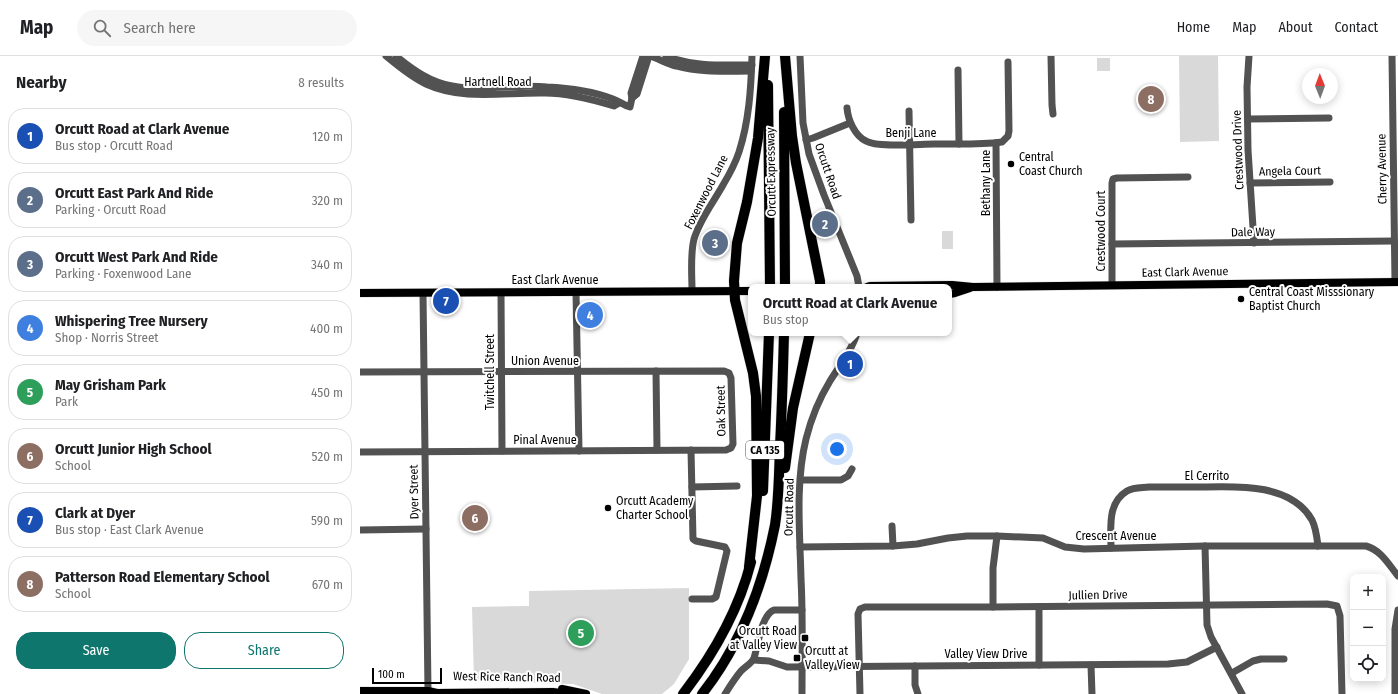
<!DOCTYPE html>
<meta charset="utf-8">
<style>
:root{--surface:#fff;--page:#f6f6f6;--text:#202124;--muted:#757577;--line:#e0e0e0;--accent:#0f766e}
body{margin:0;font-family:"Fira Sans Condensed",sans-serif;background:var(--page);color:var(--text)}
.controls{position:absolute;right:12px;bottom:12px;display:grid;overflow:hidden;border-radius:8px;box-shadow:0 2px 10px #0003}
.controls button{width:36px;height:36px;display:grid;place-items:center;padding:0;border:0;border-bottom:1px solid var(--line);background:var(--surface);color:var(--text);font:20px sans-serif}
.compass{position:absolute;left:942px;top:12px;width:36px;height:36px;border-radius:50%;background:var(--surface);box-shadow:0 2px 10px #0003;rotate:359deg}
.scale{position:absolute;left:12px;bottom:10px;width:70px;box-sizing:border-box;padding-left:4px;border:2px solid #000;border-top:0;font-size:11px;line-height:14px;white-space:nowrap;color:#000;-webkit-text-stroke:3px #fff;paint-order:stroke}
.you{position:absolute;left:477px;top:393px;width:14px;height:14px;margin:-10px;border:3px solid #fff;border-radius:50%;background:#1a73e8;box-shadow:0 0 0 6px #1a73e833}
.badge{display:grid;place-items:center;width:26px;height:26px;border-radius:50%;background:var(--accent);color:#fff;font-size:13px;font-weight:700}
.pin{position:absolute;translate:-50% -50%;border:2px solid #fff;box-shadow:0 1px 4px #0006}
.popup{position:absolute;left:388px;top:228px;width:204px;height:52px;box-sizing:border-box;display:grid;place-content:center;border-radius:8px;background:var(--surface);filter:drop-shadow(0 1px 3px #0005);font-size:13px;white-space:nowrap;color:var(--muted)}
.popup b{font-size:15px;color:var(--text)}
.popup::after{content:'';position:absolute;left:50%;top:100%;margin-left:-8px;border:8px solid transparent;border-top-color:var(--surface)}
.list{margin:0;padding:0;list-style:none}
h2{display:flex;justify-content:space-between;align-items:center;height:52px;margin:0;padding:0 16px;font-size:17px}
h2 small{font-size:13px;font-weight:400;color:var(--muted)}
.list li{display:grid;grid-template-columns:26px 1fr auto;gap:12px;align-items:center;box-sizing:border-box;height:56px;margin:0 8px 8px;padding:0 8px;border:1px solid var(--line);border-radius:16px}
.list b{display:block;font-size:15px;white-space:nowrap}
.list p{margin:0;font-size:13px;white-space:nowrap;color:var(--muted)}
.list em{font-size:13px;font-style:normal;color:var(--muted)}
.actions{display:flex;gap:8px;padding:12px 16px}
.actions a{flex:1;padding:9px 0;border:1px solid var(--accent);border-radius:16px;text-align:center;font-size:14px;color:var(--accent)}
.actions .main{background:var(--accent);color:#fff}
.icon{flex:none;width:22px;height:22px;fill:none;stroke:currentColor;stroke-width:2;stroke-linecap:round;stroke-linejoin:round}
.map{position:relative;flex:none;width:1038px;height:638px;overflow:hidden}
header{display:flex;align-items:center;gap:24px;box-sizing:border-box;height:56px;padding:0 20px;background:var(--surface);border-bottom:1px solid var(--line)}
header strong{font-size:19px}
nav{display:flex;gap:22px;margin-inline-start:auto;font-size:14px}
.search{width:280px;height:36px;background:var(--page);display:flex;align-items:center;gap:10px;box-sizing:border-box;padding:0 14px;border-radius:22px;color:var(--muted);font-size:15px}
main{display:flex}
aside{flex:1;background:var(--surface)}
.map>svg:first-child{display:block}
.green{fill:#d9d9d9}
.lines{fill:none;stroke-linecap:round;stroke-linejoin:round}
.major-casing{stroke:#dbdbdb;stroke-width:9}
.highway-casing{stroke:#dbdbdb;stroke-width:11}
.minor{stroke:#525252;stroke-width:7}
.major{stroke:#000;stroke-width:8}
.highway{stroke:#000;stroke-width:10}
.poi-dot{fill:#000;stroke:#fff;stroke-width:1.5}
.labels{text-anchor:middle;dominant-baseline:central;stroke-width:4;stroke-linejoin:round;paint-order:stroke}
.shield{fill:#fff;stroke:#4c4c4c;stroke-width:1}
.shield-label{font-size:11px;font-weight:bold;fill:#000}
.street-label{font-size:12px;fill:#000;stroke:#fff}
.poi-label{font-size:12px;fill:#000;stroke:#fff;text-anchor:start}
</style>
<header>
<strong>Map</strong>
<div class="search"><svg class="icon" aria-label="search" viewBox="0 0 24 24"><circle cx="10" cy="10" r="6"/><path d="M15 15l6 6"/></svg>Search here</div>
<nav><a>Home</a><a>Map</a><a>About</a><a>Contact</a></nav>
</header>
<main>
<aside>
<h2>Nearby<small>8 results</small></h2>
<ul class="list">
<li><span class="badge" style="background:#1a4fb4">1</span><div><b>Orcutt Road at Clark Avenue</b><p>Bus stop · Orcutt Road</p></div><em>120 m</em></li>
<li><span class="badge" style="background:#5c6f8a">2</span><div><b>Orcutt East Park And Ride</b><p>Parking · Orcutt Road</p></div><em>320 m</em></li>
<li><span class="badge" style="background:#5c6f8a">3</span><div><b>Orcutt West Park And Ride</b><p>Parking · Foxenwood Lane</p></div><em>340 m</em></li>
<li><span class="badge" style="background:#3f7fe0">4</span><div><b>Whispering Tree Nursery</b><p>Shop · Norris Street</p></div><em>400 m</em></li>
<li><span class="badge" style="background:#2e9e5b">5</span><div><b>May Grisham Park</b><p>Park</p></div><em>450 m</em></li>
<li><span class="badge" style="background:#8d6e63">6</span><div><b>Orcutt Junior High School</b><p>School</p></div><em>520 m</em></li>
<li><span class="badge" style="background:#1a4fb4">7</span><div><b>Clark at Dyer</b><p>Bus stop · East Clark Avenue</p></div><em>590 m</em></li>
<li><span class="badge" style="background:#8d6e63">8</span><div><b>Patterson Road Elementary School</b><p>School</p></div><em>670 m</em></li>
</ul>
<div class="actions"><a class="main">Save</a><a>Share</a></div>
</aside>
<div class="map">
<svg width="1038" height="638" viewBox="0 0 1038 638">
<rect width="100%" height="100%" fill="#fff"/>
<!-- green -->
<g class="green">
<path d="M819 0H858L859 85 820 86Z"/>
<rect x="737" y="2" width="13" height="13"/>
<rect x="582" y="175" width="11" height="18"/>
<path d="M329 532V603L314 628 302 638H242L213 628 114 625 112 551 169 550V535Z"/>
</g>
<g class="lines">
<!-- major casing -->
<g class="major-casing">
<g id="major">
<path d="M507 231 510 230 592 229 613 231 1038 226"/>
<path d="M0 237 391 235"/>
<path d="M589 238 595 237 610 232"/>
<path d="M202 633 226 638"/>
<path d="M0 635H68L77 637 193 636 208 638"/>
</g>
</g>
<!-- highway casing -->
<g class="highway-casing">
<g id="highway">
<path d="M425 0 432 80 436 107 460 225V231"/>
<path d="M408 29 410 231"/>
<path d="M424 56 425 231"/>
<path d="M425 412 433 352 450 277"/>
<path d="M403 435 409 277"/>
<path d="M389 511 397 440 396 340 393 317 375 244 374 225 377 187 387 146 398 82 405 0"/>
<path d="M323 638C353 599 379 553 391 506"/>
<path d="M342 638C380 590 403 529 415 469 419 443 419 416 420 390 422 352 423 315 424 277"/>
</g>
</g>
<!-- minor -->
<g class="minor">
<path d="M26 0C38 10 51 21 66 28 103 45 145 36 185 37 208 37 231 43 254 50L259 47"/>
<path d="M36 0C53 14 70 26 92 30 103 33 115 32 126 32 146 31 167 29 187 31 209 32 232 35 253 43 259 45 263 49 270 51L272 42 271 37 283 0"/>
<path d="M290 0C299 3 308 8 316 10 341 17 367 15 391 15"/>
<path d="M306 0C333 11 362 9 392 9"/>
<path d="M440 0 443 67 449 98 464 139 497 220 499 231"/>
<path d="M691 0 692 49 693 58"/>
<path d="M889 0 887 31 888 94 894 187"/>
<path d="M1032 0 1035 226"/>
<path d="M598 14 599 88"/>
<path d="M272 42 277 38 289 0"/>
<path d="M487 52C488 64 495 80 506 85 518 92 559 88 574 88 596 88 620 89 642 86L648 80 649 75 648 6"/>
<path d="M549 55 551 164"/>
<path d="M888 63 969 62"/>
<path d="M446 84 453 82 490 67"/>
<path d="M636 87 637 231"/>
<path d="M890 127 970 126"/>
<path d="M752 188 1034 185"/>
<path d="M752 229V127L753 123 757 122 828 121"/>
<path d="M332 235C332 218 330 199 334 183 340 163 353 147 363 129 369 119 375 108 379 96 389 65 391 33 392 0"/>
<path d="M216 236 219 395"/>
<path d="M63 237 68 635"/>
<path d="M141 237 142 395"/>
<path d="M296 315 297 394"/>
<path d="M0 316 364 315 369 317 371 322 373 388 371 392 366 394 0 396"/>
<path d="M331 394 333 483 336 485 365 491 367 495 356 541 352 543H332"/>
<path d="M441 424H481L488 420 492 413"/>
<path d="M332 431 377 430"/>
<path d="M532 470 533 490"/>
<path d="M0 474 66 473"/>
<path d="M845 490 847 569 851 581 882 638"/>
<path d="M440 491 533 490 557 488 588 482 607 480H637L683 482 705 491 724 493 845 490H1006C1021 494 1029 509 1038 520"/>
<path d="M751 492C751 472 747 447 767 435 774 431 782 432 789 431 807 431 826 431 844 431 879 430 932 428 952 464 956 472 957 482 958 490"/>
<path d="M633 551V512L637 480"/>
<path d="M679 551V609"/>
<path d="M394 604 409 605 427 611 808 608 827 606 857 591"/>
<path d="M731 609 732 638"/>
<path d="M555 610V629L558 638"/>
<path d="M872 617 893 605 901 603H924"/>
<path d="M365 638C370 630 375 622 381 615 385 611 392 607 394 602 398 590 401 559 414 554H442"/>
<path d="M442 638C442 600 443 561 441 523 440 477 435 428 446 383 451 363 459 343 470 325 480 309 492 294 497 277"/>
<path d="M500 638 498 558 500 553 505 551H633L967 548 977 550 980 560 982 638"/>
<path d="M1035 638V573L1038 554"/>
</g>
<!-- major -->
<use href="#major" class="major"/>
<!-- highway -->
<use href="#highway" class="highway"/>
</g>
<!-- markers -->
<g class="poi-dot">
<circle cx="651" cy="108" r="4"/>
<circle cx="881" cy="243" r="4"/>
<circle cx="248" cy="452" r="4"/>
<rect x="441" y="578" width="8" height="8" rx="2"/>
<rect x="433" y="598" width="8" height="8" rx="2"/>
</g>
<g class="labels">
<!-- shield labels -->
<rect class="shield" x="386" y="385" width="38" height="18" rx="3"/>
<g class="shield-label">
<text x="405" y="394">CA 135</text>
</g>
<!-- street labels -->
<g class="street-label">
<text x="138" y="26">Hartnell Road</text>
<text x="551" y="77">Benji Lane</text>
<text transform="translate(878 94) rotate(-92)">Crestwood Drive</text>
<text transform="translate(1022 113) rotate(-91)">Cherry Avenue</text>
<text transform="translate(468 115) rotate(71)">Orcutt Road</text>
<text transform="translate(930 115) rotate(-1)">Angela Court</text>
<text transform="translate(411 116) rotate(-91)">Orcutt Expressway</text>
<text transform="translate(626 127) rotate(-90)">Bethany Lane</text>
<text transform="translate(346 136) rotate(-63)">Foxenwood Lane</text>
<text transform="translate(741 175) rotate(-90)">Crestwood Court</text>
<text transform="translate(893 176) rotate(-1)">Dale Way</text>
<text transform="translate(825 216) rotate(-1)">East Clark Avenue</text>
<text x="195" y="224">East Clark Avenue</text>
<text x="185" y="305">Union Avenue</text>
<text transform="translate(130 316) rotate(-90)">Twitchell Street</text>
<text transform="translate(361 355) rotate(-91)">Oak Street</text>
<text x="185" y="384">Pinal Avenue</text>
<text x="847" y="420">El Cerrito</text>
<text transform="translate(54 436) rotate(-91)">Dyer Street</text>
<text transform="translate(429 451) rotate(-89)">Orcutt Road</text>
<text x="756" y="480">Crescent Avenue</text>
<text transform="translate(738 539) rotate(-1)">Jullien Drive</text>
<text x="626" y="598">Valley View Drive</text>
<text transform="translate(147 621) rotate(1)">West Rice Ranch Road</text>
</g>
<!-- poi labels -->
<g class="poi-label">
<text x="659" y="101">Central<tspan x="659" dy="14">Coast Church</tspan></text>
<text x="889" y="236">Central Coast Misssionary<tspan x="889" dy="14">Baptist Church</tspan></text>
<text x="256" y="445">Orcutt Academy<tspan x="256" dy="14">Charter School</tspan></text>
<text x="437" y="575" text-anchor="end">Orcutt Road<tspan x="437" dy="14">at Valley View</tspan></text>
<text x="445" y="595">Orcutt at<tspan x="445" dy="14">Valley View</tspan></text>
</g>
</g>
</svg>
<div class="controls">
<button>+</button>
<button>−</button>
<button><svg class="icon" aria-label="locate" viewBox="0 0 24 24"><circle cx="12" cy="12" r="6"/><path d="M12 2v4M12 18v4M2 12h4M18 12h4"/></svg></button>
</div>
<svg class="compass" viewBox="-18 -18 36 36"><path d="M0-13l5 13h-10z" fill="#e53935"/><path d="M0 13l5-13h-10z" fill="#757577"/></svg>
<div class="scale">100 m</div>
<div class="you"></div>
<div class="pin badge" style="left:490px;top:308px;background:#1a4fb4">1</div>
<div class="popup"><b>Orcutt Road at Clark Avenue</b>Bus stop</div>
<div class="pin badge" style="left:465px;top:168px;background:#5c6f8a">2</div>
<div class="pin badge" style="left:355px;top:187px;background:#5c6f8a">3</div>
<div class="pin badge" style="left:230px;top:259px;background:#3f7fe0">4</div>
<div class="pin badge" style="left:221px;top:577px;background:#2e9e5b">5</div>
<div class="pin badge" style="left:115px;top:462px;background:#8d6e63">6</div>
<div class="pin badge" style="left:86px;top:245px;background:#1a4fb4">7</div>
<div class="pin badge" style="left:791px;top:43px;background:#8d6e63">8</div>
</div>
</main>
